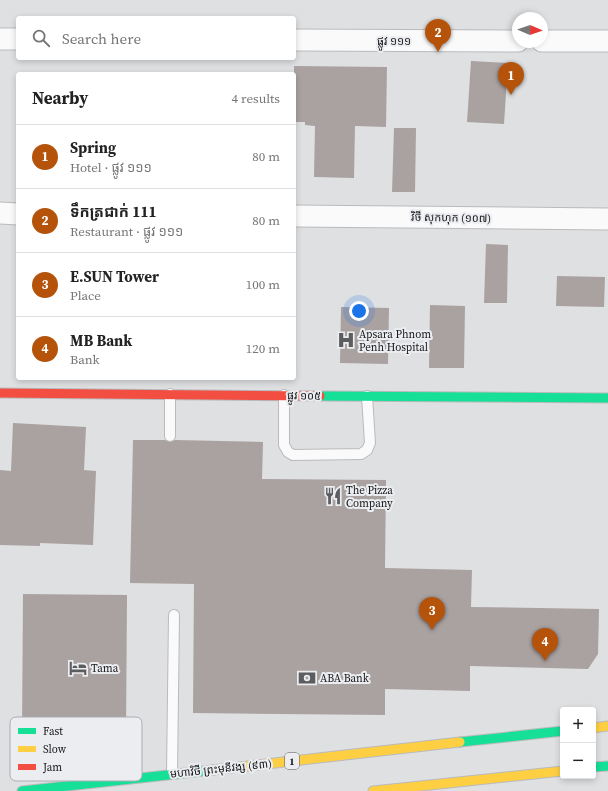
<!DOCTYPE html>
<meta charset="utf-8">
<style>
:root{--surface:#fff;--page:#f2f2f2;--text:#222;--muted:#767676;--line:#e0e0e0;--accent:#b45309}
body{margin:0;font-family:"Source Serif 4","Noto Sans Khmer",serif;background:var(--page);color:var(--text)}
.controls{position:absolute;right:12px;bottom:12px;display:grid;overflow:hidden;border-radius:4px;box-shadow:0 2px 6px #0003}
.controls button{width:36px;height:36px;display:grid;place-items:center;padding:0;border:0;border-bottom:1px solid var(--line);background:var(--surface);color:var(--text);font:20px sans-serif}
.compass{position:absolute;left:512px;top:12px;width:36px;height:36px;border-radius:50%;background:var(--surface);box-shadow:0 2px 6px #0003;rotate:92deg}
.you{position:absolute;left:359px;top:311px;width:14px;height:14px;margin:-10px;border:3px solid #fff;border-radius:50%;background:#1a73e8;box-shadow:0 0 0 6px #1a73e833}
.badge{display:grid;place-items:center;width:26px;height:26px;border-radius:50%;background:var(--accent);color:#fff;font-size:13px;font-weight:700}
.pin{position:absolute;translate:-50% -33px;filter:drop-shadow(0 1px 2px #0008)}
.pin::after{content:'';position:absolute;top:21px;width:14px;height:12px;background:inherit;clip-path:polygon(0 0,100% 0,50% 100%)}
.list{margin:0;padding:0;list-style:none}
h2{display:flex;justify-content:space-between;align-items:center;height:52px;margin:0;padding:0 16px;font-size:17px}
h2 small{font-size:13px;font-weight:400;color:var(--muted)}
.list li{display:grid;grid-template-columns:26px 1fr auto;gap:12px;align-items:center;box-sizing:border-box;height:64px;padding:0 16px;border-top:1px solid var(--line)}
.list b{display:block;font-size:15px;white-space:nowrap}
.list p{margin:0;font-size:13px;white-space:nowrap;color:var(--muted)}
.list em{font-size:13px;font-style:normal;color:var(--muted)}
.icon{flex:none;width:22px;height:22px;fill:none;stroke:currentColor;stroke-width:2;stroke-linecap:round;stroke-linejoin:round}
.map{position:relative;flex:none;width:608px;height:791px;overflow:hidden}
.search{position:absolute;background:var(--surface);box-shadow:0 2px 6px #0003;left:16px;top:16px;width:280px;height:44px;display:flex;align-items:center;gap:10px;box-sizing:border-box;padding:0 14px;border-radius:4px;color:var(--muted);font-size:15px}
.panel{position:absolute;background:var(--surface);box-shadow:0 2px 6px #0003;left:16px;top:72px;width:280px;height:308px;border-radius:4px}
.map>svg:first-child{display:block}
.building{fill:#aaa1a1}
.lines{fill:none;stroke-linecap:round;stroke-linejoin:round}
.lane-casing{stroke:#bababc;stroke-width:12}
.street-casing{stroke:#bababc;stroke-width:23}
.fast-casing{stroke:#bababc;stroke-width:11}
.slow-casing{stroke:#bababc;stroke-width:11}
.jam-casing{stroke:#bababc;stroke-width:11}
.lane{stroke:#fafafb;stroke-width:10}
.street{stroke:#fafafb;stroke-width:21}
.fast{stroke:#16e098;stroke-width:9}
.slow{stroke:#ffcf43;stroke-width:9}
.jam{stroke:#f24e42;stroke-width:9}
.labels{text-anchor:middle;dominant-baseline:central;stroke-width:4;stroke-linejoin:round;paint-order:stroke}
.shield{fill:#ebedf1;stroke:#565759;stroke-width:1}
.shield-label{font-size:10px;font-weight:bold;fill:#161718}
.street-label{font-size:11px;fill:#161718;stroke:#ebedf1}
.poi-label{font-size:11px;fill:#161718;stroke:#ebedf1;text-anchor:start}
.key{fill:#ebedf1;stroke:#abadb0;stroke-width:1}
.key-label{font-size:11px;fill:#161718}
</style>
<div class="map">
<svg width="608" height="791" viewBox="0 0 608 791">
<rect width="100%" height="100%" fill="#dfe0e2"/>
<!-- building -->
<g class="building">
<path d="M471 61 508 63 504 124 467 122Z"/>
<path d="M294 66 387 67 386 127 355 126 354 178 314 177 315 126 305 125V122H294Z"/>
<path d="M394 128H416L415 192H392Z"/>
<path d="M486 244 508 245 507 303H484Z"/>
<path d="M557 276 605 277 604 307 556 306Z"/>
<path d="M430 305 465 306 464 368H429Z"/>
<path d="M341 307 389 308 388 364 340 363Z"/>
<path d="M13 423 86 427 84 470 96 471 93 545 40 543V546L0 545V470L11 471Z"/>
<path d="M133 440H165L170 442 175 440 263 442 262 479 386 480 385 568 472 570 471 607 599 609 598 654 588 669 470 666V691L385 689V715L193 713 194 584 130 583Z"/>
<path d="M23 594 127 595 126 733 22 732Z"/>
</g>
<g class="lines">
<!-- lane casing -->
<g class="lane-casing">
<g id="lane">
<path d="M170 394V436"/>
<path d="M284 395V445L288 452 293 455 361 454 367 450 370 443 367 396"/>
<path d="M172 774 174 615"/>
</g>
</g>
<!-- street casing -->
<g class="street-casing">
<g id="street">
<path d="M0 39H18"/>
<path d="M294 40 518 41"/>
<path d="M542 41H608"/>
<path d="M0 213 18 214"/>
<path d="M294 216 608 219"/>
</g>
</g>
<!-- fast casing -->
<g class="fast-casing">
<g id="fast">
<path d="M320 396 608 398"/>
<path d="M460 742 563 731"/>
<path d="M593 767 608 766"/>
<path d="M22 791 213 770"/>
</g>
</g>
<!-- slow casing -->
<g class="slow-casing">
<g id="slow">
<path d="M593 728 608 726"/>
<path d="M213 770 460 742"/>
<path d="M373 791 563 771"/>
</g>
</g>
<!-- jam casing -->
<g class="jam-casing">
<path id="jam" d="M0 393 320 396"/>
</g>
<!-- lane -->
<use href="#lane" class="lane"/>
<!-- street -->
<use href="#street" class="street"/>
<!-- fast -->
<use href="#fast" class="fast"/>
<!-- slow -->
<use href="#slow" class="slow"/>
<!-- jam -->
<use href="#jam" class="jam"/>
</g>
<!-- icons -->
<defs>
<g id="hospital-bare" transform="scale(1.38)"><path d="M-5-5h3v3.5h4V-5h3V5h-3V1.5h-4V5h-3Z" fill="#5c5d5f" stroke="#ebedf1" stroke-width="2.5" paint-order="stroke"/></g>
<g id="restaurant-bare" transform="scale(1.38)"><path d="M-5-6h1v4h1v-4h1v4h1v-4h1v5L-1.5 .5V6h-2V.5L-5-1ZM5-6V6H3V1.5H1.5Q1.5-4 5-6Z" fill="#5c5d5f" stroke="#ebedf1" stroke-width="2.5" paint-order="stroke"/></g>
<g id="hotel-bare" transform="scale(1.38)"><path d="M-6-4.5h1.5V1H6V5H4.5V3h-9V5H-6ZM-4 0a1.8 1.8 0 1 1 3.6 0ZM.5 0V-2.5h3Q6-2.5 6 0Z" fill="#5c5d5f" stroke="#ebedf1" stroke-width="2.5" paint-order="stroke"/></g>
<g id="bank-bare" transform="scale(1.38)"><path d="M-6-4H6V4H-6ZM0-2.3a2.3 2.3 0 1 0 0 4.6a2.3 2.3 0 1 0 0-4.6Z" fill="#5c5d5f" stroke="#ebedf1" stroke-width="2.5" paint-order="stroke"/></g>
</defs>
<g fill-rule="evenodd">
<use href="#hospital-bare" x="346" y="340"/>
<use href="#restaurant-bare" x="333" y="496"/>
<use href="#hotel-bare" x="78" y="668"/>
<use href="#bank-bare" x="307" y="678"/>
</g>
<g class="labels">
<!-- shield labels -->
<rect class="shield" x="285" y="753" width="14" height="16" rx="3"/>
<g class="shield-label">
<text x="292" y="761">1</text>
</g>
<!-- street labels -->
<g class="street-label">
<text x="394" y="41">ផ្លូវ ១១១</text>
<text transform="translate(451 218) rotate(1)">វិថី សុកហុក (១០៧)</text>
<text transform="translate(304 396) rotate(1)">ផ្លូវ ១០៥</text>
<text transform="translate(221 769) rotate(-6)">មហាវិថី ព្រះមុនីវង្ស (៩៣)</text>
</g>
<!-- poi labels -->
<g class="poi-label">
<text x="359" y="334">Apsara Phnom<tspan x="359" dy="13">Penh Hospital</tspan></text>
<text x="346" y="490">The Pizza<tspan x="346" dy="13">Company</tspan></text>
<text x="91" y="668">Tama</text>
<text x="320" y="678">ABA Bank</text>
</g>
</g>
<!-- legend -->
<rect x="10" y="717" width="132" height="64" rx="6" class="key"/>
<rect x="18" y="728" width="18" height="6" fill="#16e098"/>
<rect x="18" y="746" width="18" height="6" fill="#ffcf43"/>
<rect x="18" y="764" width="18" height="6" fill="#f24e42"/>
<g class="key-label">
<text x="43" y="735">Fast</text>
<text x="43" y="753">Slow</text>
<text x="43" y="771">Jam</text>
</g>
</svg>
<div class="controls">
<button>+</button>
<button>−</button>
</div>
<svg class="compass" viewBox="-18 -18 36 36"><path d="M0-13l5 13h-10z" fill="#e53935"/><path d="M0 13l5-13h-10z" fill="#767676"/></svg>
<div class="you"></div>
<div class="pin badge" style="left:511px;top:95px">1</div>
<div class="pin badge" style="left:438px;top:52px">2</div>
<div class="pin badge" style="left:432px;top:630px">3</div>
<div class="pin badge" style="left:545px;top:661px">4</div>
<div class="search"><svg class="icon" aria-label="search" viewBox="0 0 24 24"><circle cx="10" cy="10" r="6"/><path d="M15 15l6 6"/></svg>Search here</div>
<section class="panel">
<h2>Nearby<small>4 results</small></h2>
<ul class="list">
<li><span class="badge">1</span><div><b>Spring</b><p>Hotel · ផ្លូវ ១១១</p></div><em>80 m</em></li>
<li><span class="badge">2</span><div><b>ទឹកត្រជាក់ 111</b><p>Restaurant · ផ្លូវ ១១១</p></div><em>80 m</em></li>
<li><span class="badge">3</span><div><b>E.SUN Tower</b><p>Place</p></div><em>100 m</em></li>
<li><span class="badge">4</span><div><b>MB Bank</b><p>Bank</p></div><em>120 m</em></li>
</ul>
</section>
</div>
